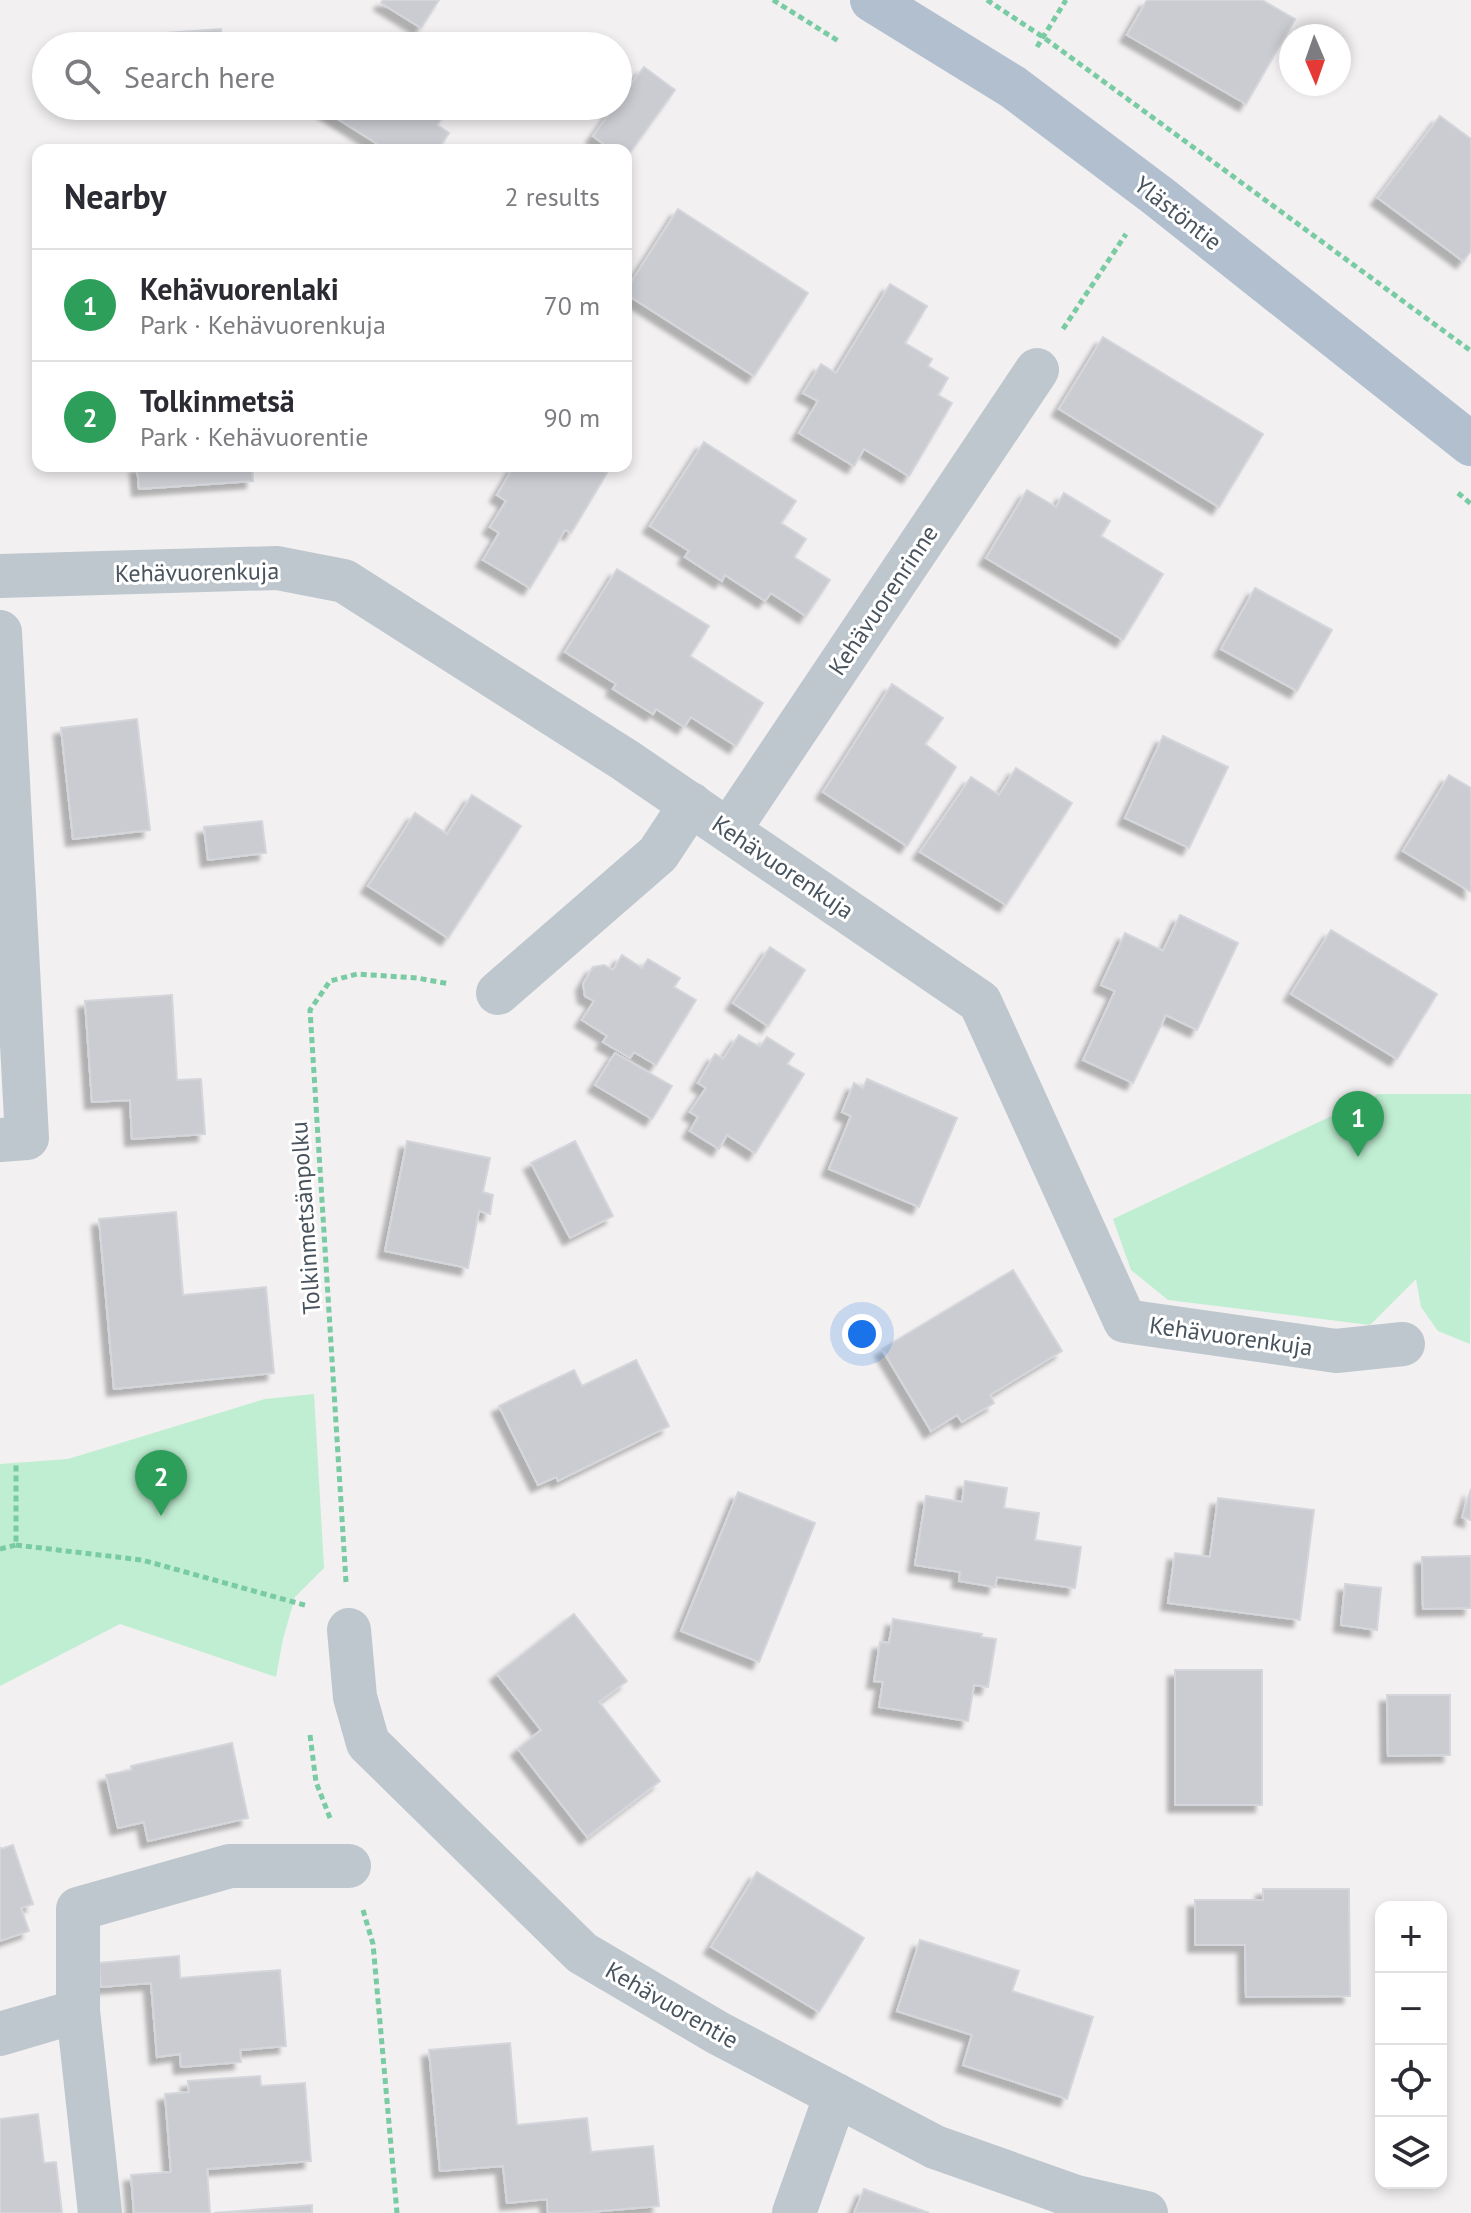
<!DOCTYPE html>
<meta charset="utf-8">
<style>
:root{--surface:#fff;--page:#f2f2f3;--text:#2b2b33;--muted:#7c7c81;--line:#e1e1e2;--accent:#d93025}
body{margin:0;font-family:"PT Sans",sans-serif;background:var(--page);color:var(--text)}
.controls{position:absolute;right:24px;bottom:24px;display:grid;overflow:hidden;border-radius:16px;box-shadow:0 4px 12px #0003}
.controls button{width:72px;height:72px;display:grid;place-items:center;padding:0;border:0;border-bottom:2px solid var(--line);background:var(--surface);color:var(--text);font:40px sans-serif}
.compass{position:absolute;left:1279px;top:24px;width:72px;height:72px;border-radius:50%;background:var(--surface);box-shadow:0 4px 12px #0003;rotate:178deg}
.you{position:absolute;left:862px;top:1334px;width:28px;height:28px;margin:-20px;border:6px solid #fff;border-radius:50%;background:#1a73e8;box-shadow:0 0 0 12px #1a73e833}
.badge{display:grid;place-items:center;width:52px;height:52px;border-radius:50%;background:var(--accent);color:#fff;font-size:26px;font-weight:700}
.pin{position:absolute;translate:-50% -66px;filter:drop-shadow(0 2px 4px #0008)}
.pin::after{content:'';position:absolute;top:42px;width:28px;height:24px;background:inherit;clip-path:polygon(0 0,100% 0,50% 100%)}
.list{margin:0;padding:0;list-style:none}
h2{display:flex;justify-content:space-between;align-items:center;height:104px;margin:0;padding:0 32px;font-size:34px}
h2 small{font-size:26px;font-weight:400;color:var(--muted)}
.list li{display:grid;grid-template-columns:52px 1fr auto;gap:24px;align-items:center;box-sizing:border-box;height:112px;padding:0 32px;border-top:2px solid var(--line)}
.list b{display:block;font-size:30px;white-space:nowrap}
.list p{margin:0;font-size:26px;white-space:nowrap;color:var(--muted)}
.list em{font-size:26px;font-style:normal;color:var(--muted)}
.icon{flex:none;width:44px;height:44px;fill:none;stroke:currentColor;stroke-width:2;stroke-linecap:round;stroke-linejoin:round}
.map{position:relative;flex:none;width:1471px;height:2213px;overflow:hidden}
.search{position:absolute;background:var(--surface);box-shadow:0 4px 12px #0003;left:32px;top:32px;width:600px;height:88px;display:flex;align-items:center;gap:20px;box-sizing:border-box;padding:0 28px;border-radius:44px;color:var(--muted);font-size:30px}
.panel{position:absolute;background:var(--surface);box-shadow:0 4px 12px #0003;left:32px;top:144px;width:600px;height:328px;border-radius:16px}
.map>svg:first-child{display:block}
.green{fill:#c0eed2}
.building{fill:#caccd2;stroke:#d4d6db;stroke-width:2;filter:url(#shadow)}
.lines{fill:none;stroke-linecap:round;stroke-linejoin:round}
.path{stroke:#79cba3;stroke-width:5;stroke-dasharray:6 4;stroke-linecap:butt}
.minor{stroke:#bec7ce;stroke-width:44}
.major{stroke:#b1bfce;stroke-width:44}
.labels{text-anchor:middle;dominant-baseline:central;stroke-width:6;stroke-linejoin:round;paint-order:stroke}
.street-label{font-size:24px;fill:#48535d;stroke:#fff}
</style>
<div class="map">
<svg width="1471" height="2213" viewBox="0 0 1471 2213">
<defs>
<filter id="shadow"><feDropShadow dx="-7" dy="7" stdDeviation="2" flood-color="#0004"/></filter>
</defs>
<rect width="100%" height="100%" fill="#f2f0f0"/>
<!-- green -->
<g class="green">
<path d="M1378 1094H1471L1470 1344 1438 1331 1421 1307 1416 1279 1370 1325 1168 1300 1131 1270 1113 1219Z"/>
<path d="M314 1394 324 1568 295 1597 283 1639 276 1677 120 1624 0 1686V1464L68 1459 265 1399Z"/>
</g>
<!-- building -->
<g class="building">
<path d="M383 0H439L421 28 381 3Z"/>
<path d="M1147 0H1262L1295 19 1246 104 1127 35Z"/>
<path d="M221 29 223 46H110L109 37Z"/>
<path d="M644 67 675 90 626 158V150H612L593 136 615 106H618V102Z"/>
<path d="M324 106H440L447 110 437 125 449 133 438 150H387L322 109Z"/>
<path d="M1440 116 1471 139V251L1463 261 1378 198Z"/>
<path d="M678 209 808 293 754 376 626 294V290Z"/>
<path d="M890 284 927 306 905 343 932 359 928 366 948 378 938 395 952 403 909 476 864 449 854 466 799 433 818 401 803 393 821 364 836 373Z"/>
<path d="M1103 337 1263 434 1219 507 1059 409Z"/>
<path d="M704 442 796 501 781 523 806 539 794 557 830 580 806 616 771 593 765 601 725 575 722 581 685 557 689 551 650 526Z"/>
<path d="M137 466H252L253 481 139 489Z"/>
<path d="M514 466H594L607 473 571 533 565 530 530 588 483 560 499 533 490 527 506 501 497 495Z"/>
<path d="M1027 490 1056 507 1064 493 1110 521 1101 536 1163 574 1123 640 986 558Z"/>
<path d="M617 569 709 626 690 656 763 703 736 746 691 717 684 727 656 709 653 714 613 689 616 684 565 652Z"/>
<path d="M1255 588 1332 630 1297 691 1221 649Z"/>
<path d="M892 684 943 718 925 744 956 767 907 846 823 792Z"/>
<path d="M137 719 150 830 73 839 61 728Z"/>
<path d="M1163 736 1228 767 1189 848 1125 818Z"/>
<path d="M1016 768 1072 803 1006 905 920 852 971 777 999 795Z"/>
<path d="M1449 775 1471 788V892L1403 851Z"/>
<path d="M472 795 521 826 448 938 368 886 415 813 447 834Z"/>
<path d="M262 821 266 853 208 860 204 827Z"/>
<path d="M1180 915 1238 943 1197 1030 1166 1015 1133 1083 1083 1060 1115 991 1101 985 1125 933 1163 951Z"/>
<path d="M1331 930 1437 994 1397 1059 1291 994Z"/>
<path d="M770 947 805 970 768 1026 733 1003Z"/>
<path d="M622 955 642 968 648 959 680 978 674 987 696 1000 656 1065 634 1052 630 1058 603 1042 607 1036 582 1020 594 1001 585 996 583 984 593 967 604 965 613 970Z"/>
<path d="M172 995 177 1080 201 1079 205 1134 132 1139 130 1100 92 1102 85 1001Z"/>
<path d="M739 1035 760 1047 767 1037 794 1054 787 1064 804 1074 755 1153 727 1135 719 1149 690 1131 698 1117 690 1112 706 1088 698 1083 715 1054 723 1059Z"/>
<path d="M615 1053 672 1086 652 1119 595 1085Z"/>
<path d="M867 1079 957 1118 919 1207 829 1169 851 1116 842 1112 854 1083 863 1088Z"/>
<path d="M407 1141 490 1158 483 1192 493 1195 490 1214 479 1211 468 1268 385 1251Z"/>
<path d="M575 1141 613 1216 570 1238 531 1163Z"/>
<path d="M176 1212 183 1295 266 1287 274 1373 114 1389 99 1219Z"/>
<path d="M1013 1270 1062 1351 990 1395 994 1403 962 1422 957 1415 931 1431 882 1349Z"/>
<path d="M636 1360 669 1426 558 1481 556 1477 538 1485 499 1406 574 1370 582 1386Z"/>
<path d="M965 1481 1007 1488 1004 1508 1039 1513 1035 1540 1081 1547 1075 1588 997 1577 995 1587 959 1581 960 1572 915 1565 926 1496 962 1502Z"/>
<path d="M1471 1489V1520L1462 1517Z"/>
<path d="M738 1492 815 1523 759 1662 681 1631Z"/>
<path d="M1218 1498 1314 1510 1300 1620 1168 1603 1175 1553 1210 1557Z"/>
<path d="M1471 1556V1608L1423 1609 1422 1557Z"/>
<path d="M1345 1584 1381 1588 1377 1630 1341 1625Z"/>
<path d="M574 1614 627 1681 599 1702 660 1781 587 1837 518 1749 541 1730 497 1674Z"/>
<path d="M893 1619 982 1634 981 1637 996 1639 988 1687 974 1685 968 1721 879 1707 883 1682 874 1681 880 1642 889 1643Z"/>
<rect x="1175" y="1670" width="87" height="135"/>
<path d="M1387 1695H1450V1755L1388 1756Z"/>
<path d="M232 1743 248 1818 148 1841 144 1822 118 1828 106 1775 132 1770 131 1766Z"/>
<path d="M13 1845 33 1904 21 1908 29 1931 0 1941V1847L1 1849Z"/>
<path d="M757 1872 864 1938 819 2012 711 1947Z"/>
<path d="M1263 1889H1349L1350 1996 1246 1997 1245 1945H1195V1900H1263Z"/>
<path d="M920 1940 1019 1971 1012 1991 1093 2017 1067 2099 963 2065 972 2035 897 2011Z"/>
<path d="M179 1956 180 1978 280 1970 286 2046 240 2050 241 2062 181 2067 180 2054 157 2057 151 1983 101 1987 99 1963Z"/>
<path d="M510 2043 517 2125 587 2118 591 2152 653 2146 659 2206 578 2213H548L547 2199 507 2203 503 2166 440 2171 429 2050Z"/>
<path d="M260 2076 261 2086 305 2083 311 2161 207 2169 210 2213H134L131 2175 171 2172 165 2094 189 2092 188 2081Z"/>
<path d="M38 2114 44 2163 56 2162 62 2213H0V2119Z"/>
<path d="M864 2189 929 2213H854Z"/>
<path d="M312 2205V2213H214Z"/>
</g>
<g class="lines">
<!-- path -->
<g class="path">
<path d="M773 0 840 42"/>
<path d="M987 0 1043 37 1471 351"/>
<path d="M1037 47 1066 0"/>
<path d="M1063 329 1126 234"/>
<path d="M1458 493 1471 504"/>
<path d="M16 1545 142 1560 308 1606"/>
<path d="M0 1549 16 1545V1463"/>
<path d="M346 1582 310 1010 330 981 357 974 417 978 450 984"/>
<path d="M310 1735 316 1782 330 1818"/>
<path d="M363 1910 373 1944 397 2213"/>
</g>
<!-- minor -->
<g class="minor">
<path d="M0 576 277 568 344 581 625 760 980 1002 1125 1321 1336 1351 1403 1344"/>
<path d="M0 632 27 1138 0 1140"/>
<path d="M729 830 1037 370"/>
<path d="M498 993 658 854 691 804"/>
<path d="M349 1630 355 1697 368 1743 582 1953 718 2033 935 2147 1076 2197 1146 2213"/>
<path d="M0 2034 78 2011"/>
<path d="M100 2213 78 2011V1909L230 1866H349"/>
<path d="M794 2213 836 2095"/>
</g>
<!-- major -->
<path class="major" d="M872 0 1013 87 1158 196 1471 444"/>
</g>
<g class="labels">
<!-- street labels -->
<g class="street-label">
<text transform="translate(1178 213) rotate(38)">Ylästöntie</text>
<text transform="translate(197 572) rotate(-1)">Kehävuorenkuja</text>
<text transform="translate(883 600) rotate(-56)">Kehävuorenrinne</text>
<text transform="translate(783 867) rotate(34)">Kehävuorenkuja</text>
<text transform="translate(305 1218) rotate(-94)">Tolkinmetsänpolku</text>
<text transform="translate(1231 1336) rotate(8)">Kehävuorenkuja</text>
<text transform="translate(672 2005) rotate(30)">Kehävuorentie</text>
</g>
</g>
</svg>
<div class="controls">
<button>+</button>
<button>−</button>
<button><svg class="icon" aria-label="locate" viewBox="0 0 24 24"><circle cx="12" cy="12" r="6"/><path d="M12 2v4M12 18v4M2 12h4M18 12h4"/></svg></button>
<button><svg class="icon" aria-label="layers" viewBox="0 0 24 24"><path d="M12 4l9 5-9 5-9-5zM3 14l9 5 9-5"/></svg></button>
</div>
<svg class="compass" viewBox="-18 -18 36 36"><path d="M0-13l5 13h-10z" fill="#e53935"/><path d="M0 13l5-13h-10z" fill="#7c7c81"/></svg>
<div class="you"></div>
<div class="pin badge" style="left:1358px;top:1157px;background:#2e9e5b">1</div>
<div class="pin badge" style="left:161px;top:1516px;background:#2e9e5b">2</div>
<div class="search"><svg class="icon" aria-label="search" viewBox="0 0 24 24"><circle cx="10" cy="10" r="6"/><path d="M15 15l6 6"/></svg>Search here</div>
<section class="panel">
<h2>Nearby<small>2 results</small></h2>
<ul class="list">
<li><span class="badge" style="background:#2e9e5b">1</span><div><b>Kehävuorenlaki</b><p>Park · Kehävuorenkuja</p></div><em>70 m</em></li>
<li><span class="badge" style="background:#2e9e5b">2</span><div><b>Tolkinmetsä</b><p>Park · Kehävuorentie</p></div><em>90 m</em></li>
</ul>
</section>
</div>
